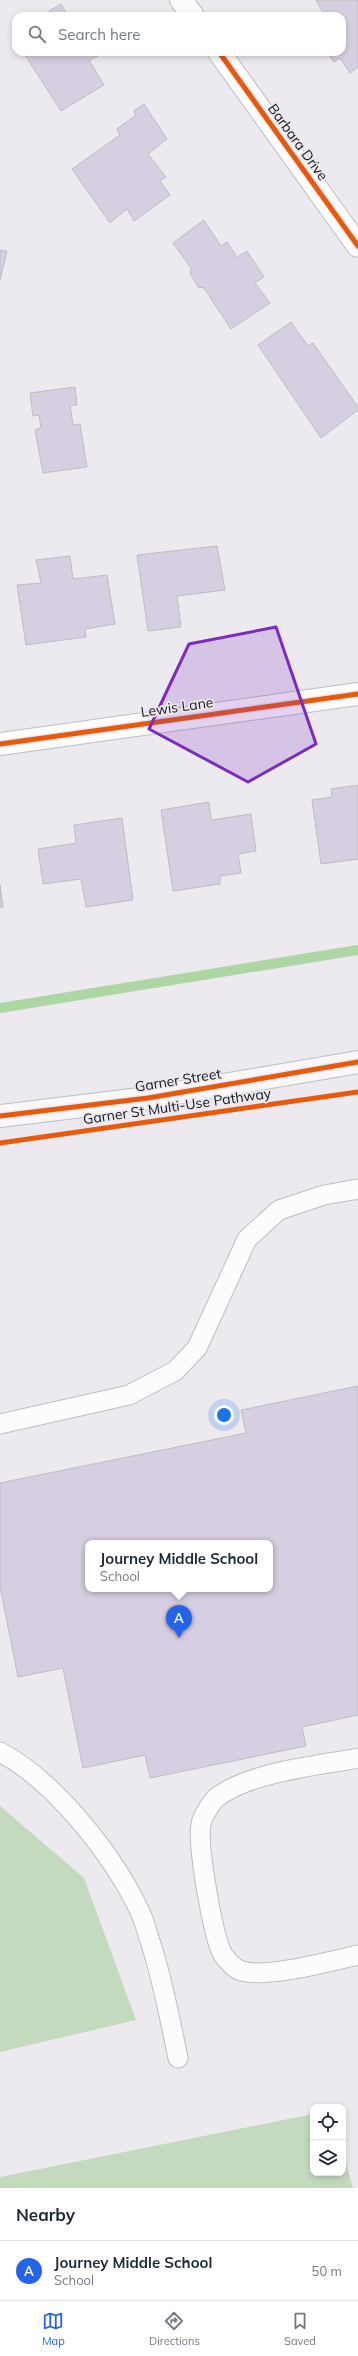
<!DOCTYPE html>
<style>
:root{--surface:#fff;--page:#f2f2f3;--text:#1f2937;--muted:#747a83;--line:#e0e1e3;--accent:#2563eb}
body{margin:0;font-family:Mulish,sans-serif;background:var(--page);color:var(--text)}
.controls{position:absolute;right:12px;bottom:12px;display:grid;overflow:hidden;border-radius:8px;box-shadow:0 2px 6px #0003}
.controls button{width:36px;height:36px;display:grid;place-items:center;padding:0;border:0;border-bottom:1px solid var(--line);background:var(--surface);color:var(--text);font:20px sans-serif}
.you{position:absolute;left:224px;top:1415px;width:14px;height:14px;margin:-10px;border:3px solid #fff;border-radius:50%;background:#1a73e8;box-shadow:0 0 0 6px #1a73e833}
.badge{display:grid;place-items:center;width:26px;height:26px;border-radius:50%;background:var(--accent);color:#fff;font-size:13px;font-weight:700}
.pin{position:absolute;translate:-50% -33px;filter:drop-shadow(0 1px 2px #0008)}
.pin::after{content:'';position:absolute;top:21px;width:14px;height:12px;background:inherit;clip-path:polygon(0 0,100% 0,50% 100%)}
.popup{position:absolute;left:85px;top:1540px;width:188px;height:52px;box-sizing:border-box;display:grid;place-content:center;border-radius:8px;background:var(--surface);filter:drop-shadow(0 1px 3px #0005);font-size:13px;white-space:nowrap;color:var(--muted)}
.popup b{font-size:15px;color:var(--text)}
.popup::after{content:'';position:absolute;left:50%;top:100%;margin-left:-8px;border:8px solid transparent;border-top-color:var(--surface)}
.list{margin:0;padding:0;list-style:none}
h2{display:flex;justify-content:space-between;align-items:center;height:52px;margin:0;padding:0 16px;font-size:17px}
h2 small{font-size:13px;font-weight:400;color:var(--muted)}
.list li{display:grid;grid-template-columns:26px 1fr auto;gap:12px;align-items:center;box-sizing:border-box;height:60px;padding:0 16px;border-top:1px solid var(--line)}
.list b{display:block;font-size:15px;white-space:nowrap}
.list p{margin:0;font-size:13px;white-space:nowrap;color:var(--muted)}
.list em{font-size:13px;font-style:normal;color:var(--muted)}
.icon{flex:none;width:22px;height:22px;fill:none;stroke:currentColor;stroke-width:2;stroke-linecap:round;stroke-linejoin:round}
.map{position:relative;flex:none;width:358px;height:2188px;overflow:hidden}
.search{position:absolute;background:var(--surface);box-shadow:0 2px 6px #0003;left:12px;right:12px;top:12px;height:44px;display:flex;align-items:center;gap:10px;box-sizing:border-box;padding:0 14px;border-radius:12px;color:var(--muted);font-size:15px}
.sheet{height:112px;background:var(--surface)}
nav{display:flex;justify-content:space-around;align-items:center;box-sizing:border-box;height:56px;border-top:1px solid var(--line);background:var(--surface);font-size:11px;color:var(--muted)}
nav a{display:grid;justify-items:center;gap:2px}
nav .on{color:var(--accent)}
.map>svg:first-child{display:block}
.grass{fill:#c3dabe}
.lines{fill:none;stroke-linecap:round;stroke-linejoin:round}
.stream{stroke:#aed6a4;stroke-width:10}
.building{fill:#d6cee1;stroke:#bfbdc1;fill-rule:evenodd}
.lane-casing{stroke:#bebdc0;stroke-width:21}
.street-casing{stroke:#bebdc0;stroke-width:24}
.secondary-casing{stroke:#bebdc0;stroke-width:24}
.lane{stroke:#fcfcfd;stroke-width:19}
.street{stroke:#fcfcfd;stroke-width:22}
.secondary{stroke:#f8f7fa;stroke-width:22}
.cycleway-casing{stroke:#ece9f0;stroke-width:8}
.cycleway{stroke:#e8590c;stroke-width:5}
.marked{fill:#7b2cbf;fill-opacity:0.2;stroke:#7b2cbf;stroke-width:3;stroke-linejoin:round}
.labels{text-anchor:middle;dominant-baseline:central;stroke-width:3.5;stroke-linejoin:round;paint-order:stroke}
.street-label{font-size:14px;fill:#171618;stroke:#ece9f0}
</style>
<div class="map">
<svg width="358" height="2188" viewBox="0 0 358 2188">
<rect width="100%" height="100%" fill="#eceaef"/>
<!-- grass -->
<g class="grass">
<path d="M0 1806 84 1878 136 2020 0 2052Z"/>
<path d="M313 2114V2173H343V2153L353 2188H0V2177Z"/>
</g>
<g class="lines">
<!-- stream -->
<path class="stream" d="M0 1008 358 950"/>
</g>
<!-- building -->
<g class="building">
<path d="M316 0H358V67L350 73 340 58 334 62 327 52H342V16H321L324 14Z"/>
<path d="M61 4 68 16H41Z"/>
<path d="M23 52H96L98 56 89 60 104 85 61 111Z"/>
<path d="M144 104 167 139 148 154 166 177 160 181 170 195 134 221 127 209 110 223 72 169 120 135 117 129 136 115 134 111Z"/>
<path d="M204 220 221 246 227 242 237 257 247 251 264 277 255 283 270 303 231 329 204 288 198 287 190 273 191 268 173 243Z"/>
<path d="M0 250 7 251 0 280Z"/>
<path d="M291 322 308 346 313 343 358 407V410L321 438 258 345Z"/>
<path d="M75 387 77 405H70L73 425 80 424 87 467 43 473 35 430 41 428 39 415 33 416 30 393Z"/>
<path d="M217 546 225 590 177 596 181 627 148 631 137 555Z"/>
<path d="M70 556 73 579 107 575 115 624 85 629 86 637 26 645 17 585 41 583 36 560Z"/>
<path d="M358 785V859L321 864 312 800 332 797 331 789Z"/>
<path d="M209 802 211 820 251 814 256 851 238 854 241 873 220 876V884L173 891 161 810Z"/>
<path d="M122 818 133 900 86 907 81 879 43 884 38 849 76 843 74 825Z"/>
<path d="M0 885 3 907H0Z"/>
<path d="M358 1386V1715L302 1727 306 1746 150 1778 145 1755 83 1768 63 1668 18 1677 0 1587V1483L246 1433 241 1410ZM88 1543H270V1589H88Z"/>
</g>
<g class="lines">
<!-- lane casing -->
<g class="lane-casing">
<g id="lane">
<path d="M0 1424 129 1395 175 1371 197 1348 247 1239 279 1210 324 1195 358 1189"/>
<path d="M0 1752C55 1781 114 1856 140 1912 145 1922 147 1933 151 1944 163 1981 170 2020 178 2058"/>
<path d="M358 1758C317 1766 249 1772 216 1798 211 1803 202 1817 201 1824 197 1845 213 1937 223 1955 226 1959 234 1968 239 1970 262 1980 331 1961 358 1955"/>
</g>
</g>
<!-- street casing -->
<g class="street-casing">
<g id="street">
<path d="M181 0 193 16"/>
<path d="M219 52 358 246"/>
<path d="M0 744 358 694"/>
</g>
</g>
<!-- secondary casing -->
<g class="secondary-casing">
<path id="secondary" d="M0 1116 148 1098 358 1062"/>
</g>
<!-- lane -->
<use href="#lane" class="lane"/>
<!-- street -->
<use href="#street" class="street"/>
<!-- secondary -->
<use href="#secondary" class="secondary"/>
<!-- cycleway casing -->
<g class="cycleway-casing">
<g id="cycleway">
<path d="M219 52 358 246"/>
<path d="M0 744 358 694"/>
<path d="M0 1116 148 1098 358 1062"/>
<path d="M0 1143 358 1092"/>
</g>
</g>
<!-- cycleway -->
<use href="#cycleway" class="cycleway"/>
</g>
<!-- marked area -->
<path class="marked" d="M276 627 316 744 248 782 149 729 189 644Z"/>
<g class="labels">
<!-- street labels -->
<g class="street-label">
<text transform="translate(298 142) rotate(54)">Barbara Drive</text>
<text transform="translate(177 707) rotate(-8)">Lewis Lane</text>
<text transform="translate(178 1080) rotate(-9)">Garner Street</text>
<text transform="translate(177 1106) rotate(-8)">Garner St Multi-Use Pathway</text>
</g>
</g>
</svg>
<div class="controls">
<button><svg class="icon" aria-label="locate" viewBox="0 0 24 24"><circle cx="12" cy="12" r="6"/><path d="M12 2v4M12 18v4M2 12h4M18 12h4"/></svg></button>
<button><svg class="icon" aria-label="layers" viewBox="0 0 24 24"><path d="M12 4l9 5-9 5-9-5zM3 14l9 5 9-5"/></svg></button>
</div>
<div class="you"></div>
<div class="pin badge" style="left:179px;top:1638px">A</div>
<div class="popup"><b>Journey Middle School</b>School</div>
<div class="search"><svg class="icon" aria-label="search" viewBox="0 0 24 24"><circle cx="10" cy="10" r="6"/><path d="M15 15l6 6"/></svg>Search here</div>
</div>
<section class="sheet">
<h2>Nearby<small></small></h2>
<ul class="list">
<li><span class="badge">A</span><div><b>Journey Middle School</b><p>School</p></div><em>50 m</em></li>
</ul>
</section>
<nav>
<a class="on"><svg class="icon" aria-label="map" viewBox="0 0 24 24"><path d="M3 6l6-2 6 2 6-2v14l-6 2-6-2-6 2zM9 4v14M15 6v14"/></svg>Map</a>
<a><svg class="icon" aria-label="directions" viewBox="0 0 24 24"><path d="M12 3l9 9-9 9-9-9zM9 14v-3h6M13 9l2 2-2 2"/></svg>Directions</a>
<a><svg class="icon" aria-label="saved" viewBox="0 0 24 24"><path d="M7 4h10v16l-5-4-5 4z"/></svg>Saved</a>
</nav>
